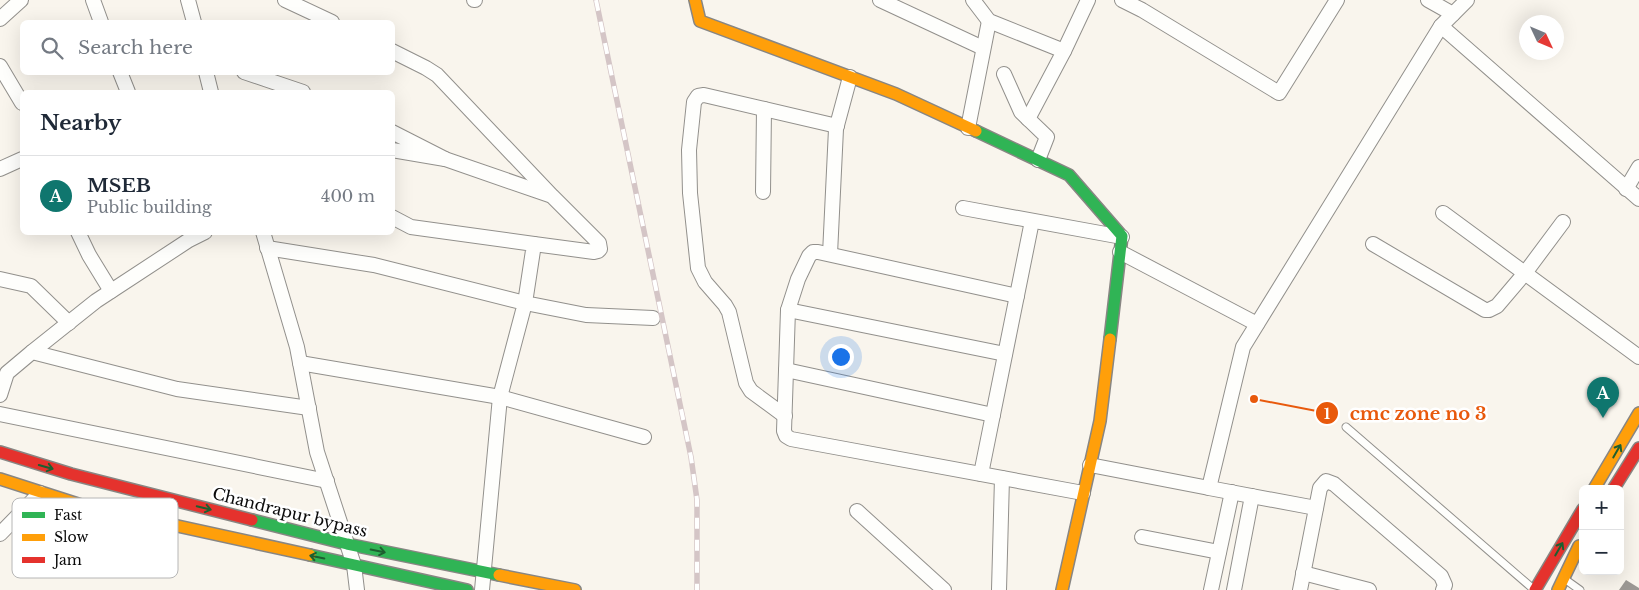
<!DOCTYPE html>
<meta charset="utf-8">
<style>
:root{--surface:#fff;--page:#f6f6f7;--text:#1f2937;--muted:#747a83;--line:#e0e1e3;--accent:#0f766e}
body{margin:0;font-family:"Libre Baskerville",serif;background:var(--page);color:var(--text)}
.controls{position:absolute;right:15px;bottom:15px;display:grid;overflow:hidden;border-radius:8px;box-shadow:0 5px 20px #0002}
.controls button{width:45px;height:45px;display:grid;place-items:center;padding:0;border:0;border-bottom:1px solid var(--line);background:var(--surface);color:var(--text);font:25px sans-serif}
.compass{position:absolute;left:1519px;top:15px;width:45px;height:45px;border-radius:50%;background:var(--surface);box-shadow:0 5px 20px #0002;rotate:134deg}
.you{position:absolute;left:840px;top:356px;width:18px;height:18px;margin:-12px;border:4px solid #fff;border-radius:50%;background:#1a73e8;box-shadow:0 0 0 8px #1a73e833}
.badge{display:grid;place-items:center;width:32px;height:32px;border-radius:50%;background:var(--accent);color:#fff;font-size:16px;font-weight:700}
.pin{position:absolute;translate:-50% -41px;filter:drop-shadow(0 1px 2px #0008)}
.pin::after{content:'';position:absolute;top:26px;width:18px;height:15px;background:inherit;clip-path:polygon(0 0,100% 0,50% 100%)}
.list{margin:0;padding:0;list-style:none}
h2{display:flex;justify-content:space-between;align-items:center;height:65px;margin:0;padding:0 20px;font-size:21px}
h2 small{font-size:16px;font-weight:400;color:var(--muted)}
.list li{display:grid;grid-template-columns:32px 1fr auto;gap:15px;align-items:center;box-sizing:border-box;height:80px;padding:0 20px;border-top:1px solid var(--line)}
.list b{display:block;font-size:19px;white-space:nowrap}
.list p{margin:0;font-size:16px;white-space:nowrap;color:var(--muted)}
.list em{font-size:16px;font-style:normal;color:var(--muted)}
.icon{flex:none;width:28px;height:28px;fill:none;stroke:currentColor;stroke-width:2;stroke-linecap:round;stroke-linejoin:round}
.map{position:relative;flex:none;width:1639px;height:590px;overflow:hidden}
.search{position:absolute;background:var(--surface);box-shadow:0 5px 20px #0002;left:20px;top:20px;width:375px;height:55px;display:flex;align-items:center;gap:12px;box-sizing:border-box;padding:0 18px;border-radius:8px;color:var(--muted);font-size:19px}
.panel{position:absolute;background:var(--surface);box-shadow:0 5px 20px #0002;left:20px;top:90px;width:375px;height:145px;border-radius:8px}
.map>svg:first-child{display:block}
.building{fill:#9b9894}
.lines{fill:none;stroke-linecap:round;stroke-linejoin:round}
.lane-casing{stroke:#92908c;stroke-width:9}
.street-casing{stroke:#92908c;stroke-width:16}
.fast-casing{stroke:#888683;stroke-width:14}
.slow-casing{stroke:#888683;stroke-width:14}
.jam-casing{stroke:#888683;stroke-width:14}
.lane{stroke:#fefefc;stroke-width:7}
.street{stroke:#fefefc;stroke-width:14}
.fast{stroke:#30b455;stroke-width:11}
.slow{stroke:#ff9f0a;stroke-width:11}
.jam{stroke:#e5322d;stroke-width:11}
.rail-casing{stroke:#d4c5c6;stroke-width:5.5}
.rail{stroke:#fff;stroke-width:4;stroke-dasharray:11;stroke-linecap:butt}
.oneway{stroke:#1d5f30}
.labels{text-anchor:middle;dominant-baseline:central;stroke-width:5;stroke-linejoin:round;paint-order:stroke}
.street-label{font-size:16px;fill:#0a0a0a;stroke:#fff}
.key{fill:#fff;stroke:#b6b6b6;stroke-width:1}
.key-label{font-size:14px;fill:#0a0a0a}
.leader{fill:none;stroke:#e8590c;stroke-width:2}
.callout-dot{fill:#e8590c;stroke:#fff;stroke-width:2}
.mark-label{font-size:15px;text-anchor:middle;font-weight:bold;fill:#fff}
.callout-label{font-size:18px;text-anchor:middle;font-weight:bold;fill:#e8590c;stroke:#fff;stroke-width:5;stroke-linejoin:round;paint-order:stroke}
</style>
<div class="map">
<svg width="1639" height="590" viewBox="0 0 1639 590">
<rect width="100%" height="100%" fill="#f9f5ed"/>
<!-- building -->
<path class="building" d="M1626 580 1639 588V590H1619Z"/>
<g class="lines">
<!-- lane casing -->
<g class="lane-casing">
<g id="lane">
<path d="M1346 427 1531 587"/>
<path d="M1566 580 1580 590"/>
</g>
</g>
<!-- street casing -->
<g class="street-casing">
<g id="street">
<path d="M93 0 101 22"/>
<path d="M188 0 194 22"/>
<path d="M285 0 332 22"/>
<path d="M474 0H475"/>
<path d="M880 0 983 48"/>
<path d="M973 0 989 21 1064 51"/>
<path d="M1122 0 1142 10 1279 93 1337 0"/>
<path d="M1428 0 1453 14"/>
<path d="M0 19 21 0"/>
<path d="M1441 26 1639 199"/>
<path d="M392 51 426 68 437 75 552 196 599 243 600 249 598 251 594 252 534 244"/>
<path d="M0 66 22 103"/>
<path d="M120 72 128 92"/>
<path d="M206 72 211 92"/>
<path d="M244 72 303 92"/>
<path d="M1004 74 1021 112 1047 137 1038 160"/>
<path d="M1028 119 1064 51 1088 0"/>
<path d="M968 128 989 21"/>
<path d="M392 132 445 159 392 150"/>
<path d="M445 159 549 195"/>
<path d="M0 169 22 159"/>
<path d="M1626 189 1639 167"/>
<path d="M763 192 764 109"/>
<path d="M963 208 1122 237"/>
<path d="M1443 213 1639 357"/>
<path d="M392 217 411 227 534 244 525 303 586 315 653 318"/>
<path d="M78 232 89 255 111 291"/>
<path d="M263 232 297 347 317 452 354 565 357 590"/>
<path d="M1373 244 1485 310H1489L1497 306 1525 273 1563 222"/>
<path d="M267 248 374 265 525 303 500 397 482 590"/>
<path d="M1120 252 1257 324"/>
<path d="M830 254 836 129 850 77"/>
<path d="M0 279 31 286 69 323"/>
<path d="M1017 296 818 252H813L809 256 798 279 788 310 784 431 786 436 791 439 1083 493"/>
<path d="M788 310 1005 354"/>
<path d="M32 352 96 301 189 240 205 232"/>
<path d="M300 363 500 397 644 437"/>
<path d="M786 370 993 415"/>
<path d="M0 395 7 373 32 352 177 389 309 408"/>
<path d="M0 414 327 481"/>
<path d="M785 416 751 391 746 383 729 312 725 305 705 282 698 268 690 193 689 150 694 102 698 96 704 95 837 126"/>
<path d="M1090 465 1209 488 1243 347 1441 26 1467 0"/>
<path d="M981 474 1032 221"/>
<path d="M1209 488 1316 508"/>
<path d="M857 511 944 590"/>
<path d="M0 534 40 493"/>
<path d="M1142 537 1219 552"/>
<path d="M1303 573 1369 590"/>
<path d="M999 590 1002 478"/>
<path d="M1211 590 1232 492"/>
<path d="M1234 590 1252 496"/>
<path d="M1300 590 1320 488 1326 481 1334 484 1441 576 1445 585 1443 590"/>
</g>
</g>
<!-- fast casing -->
<g class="fast-casing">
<g id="fast">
<path d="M976 131 1069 175 1122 236 1110 339"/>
<path d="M252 520 347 544 499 575"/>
<path d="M310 555 467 590"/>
</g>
</g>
<!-- slow casing -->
<g class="slow-casing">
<g id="slow">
<path d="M695 0 700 21 896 94 976 131"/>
<path d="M0 479 81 505 310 555"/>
<path d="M1594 489 1639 413"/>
<path d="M499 575 575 590"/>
<path d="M1062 590 1100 421 1110 339"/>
<path d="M1558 590 1579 546"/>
</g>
</g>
<!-- jam casing -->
<g class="jam-casing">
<g id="jam">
<path d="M0 452 71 474 252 520"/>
<path d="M1614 488 1639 448"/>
<path d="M1535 590 1583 509"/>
</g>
</g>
<!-- lane -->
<use href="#lane" class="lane"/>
<!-- street -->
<use href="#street" class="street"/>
<!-- fast -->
<use href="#fast" class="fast"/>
<!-- slow -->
<use href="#slow" class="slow"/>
<!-- jam -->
<use href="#jam" class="jam"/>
<!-- rail casing -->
<g class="rail-casing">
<path id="rail" d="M596 0 691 457 697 500V590"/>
</g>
<!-- rail -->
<use href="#rail" class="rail"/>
</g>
<!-- one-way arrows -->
<defs><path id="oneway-shaft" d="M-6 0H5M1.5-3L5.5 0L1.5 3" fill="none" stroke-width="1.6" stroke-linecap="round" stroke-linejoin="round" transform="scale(1.25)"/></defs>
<g class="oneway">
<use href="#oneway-shaft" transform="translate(1617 451) rotate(-60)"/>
<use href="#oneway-shaft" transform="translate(46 467) rotate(16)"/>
<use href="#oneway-shaft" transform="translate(204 508) rotate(14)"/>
<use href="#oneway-shaft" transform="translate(1559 549) rotate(-60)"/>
<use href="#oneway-shaft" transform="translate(378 551) rotate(11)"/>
<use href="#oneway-shaft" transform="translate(317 557) rotate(-168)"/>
</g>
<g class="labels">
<!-- street labels -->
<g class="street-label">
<text transform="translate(290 512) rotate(14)">Chandrapur bypass</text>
</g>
</g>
<!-- legend -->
<rect x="12" y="498" width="166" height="80" rx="8" class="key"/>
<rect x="22" y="512" width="23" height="6" fill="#30b455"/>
<rect x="22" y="534" width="23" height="7" fill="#ff9f0a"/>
<rect x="22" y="557" width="23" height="6" fill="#e5322d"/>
<g class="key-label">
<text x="54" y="520">Fast</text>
<text x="54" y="542">Slow</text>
<text x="54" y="565">Jam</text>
</g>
<!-- callouts -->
<path class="leader" d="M1254 399L1327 413"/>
<g class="callout-dot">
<circle cx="1254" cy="399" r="5"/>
<circle cx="1327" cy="413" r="12"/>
</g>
<g class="mark-label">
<text x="1327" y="419">1</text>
</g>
<g class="callout-label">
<text x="1418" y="420">cmc zone no 3</text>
</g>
</svg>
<div class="controls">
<button>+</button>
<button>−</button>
</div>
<svg class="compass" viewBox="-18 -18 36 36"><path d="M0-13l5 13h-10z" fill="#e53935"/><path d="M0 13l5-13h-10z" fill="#747a83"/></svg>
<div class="you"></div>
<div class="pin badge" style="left:1603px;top:418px">A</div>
<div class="search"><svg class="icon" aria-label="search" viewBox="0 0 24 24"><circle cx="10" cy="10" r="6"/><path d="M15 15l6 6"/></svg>Search here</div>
<section class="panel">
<h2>Nearby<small></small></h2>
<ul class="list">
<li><span class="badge">A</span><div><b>MSEB</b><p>Public building</p></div><em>400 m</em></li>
</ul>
</section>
</div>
